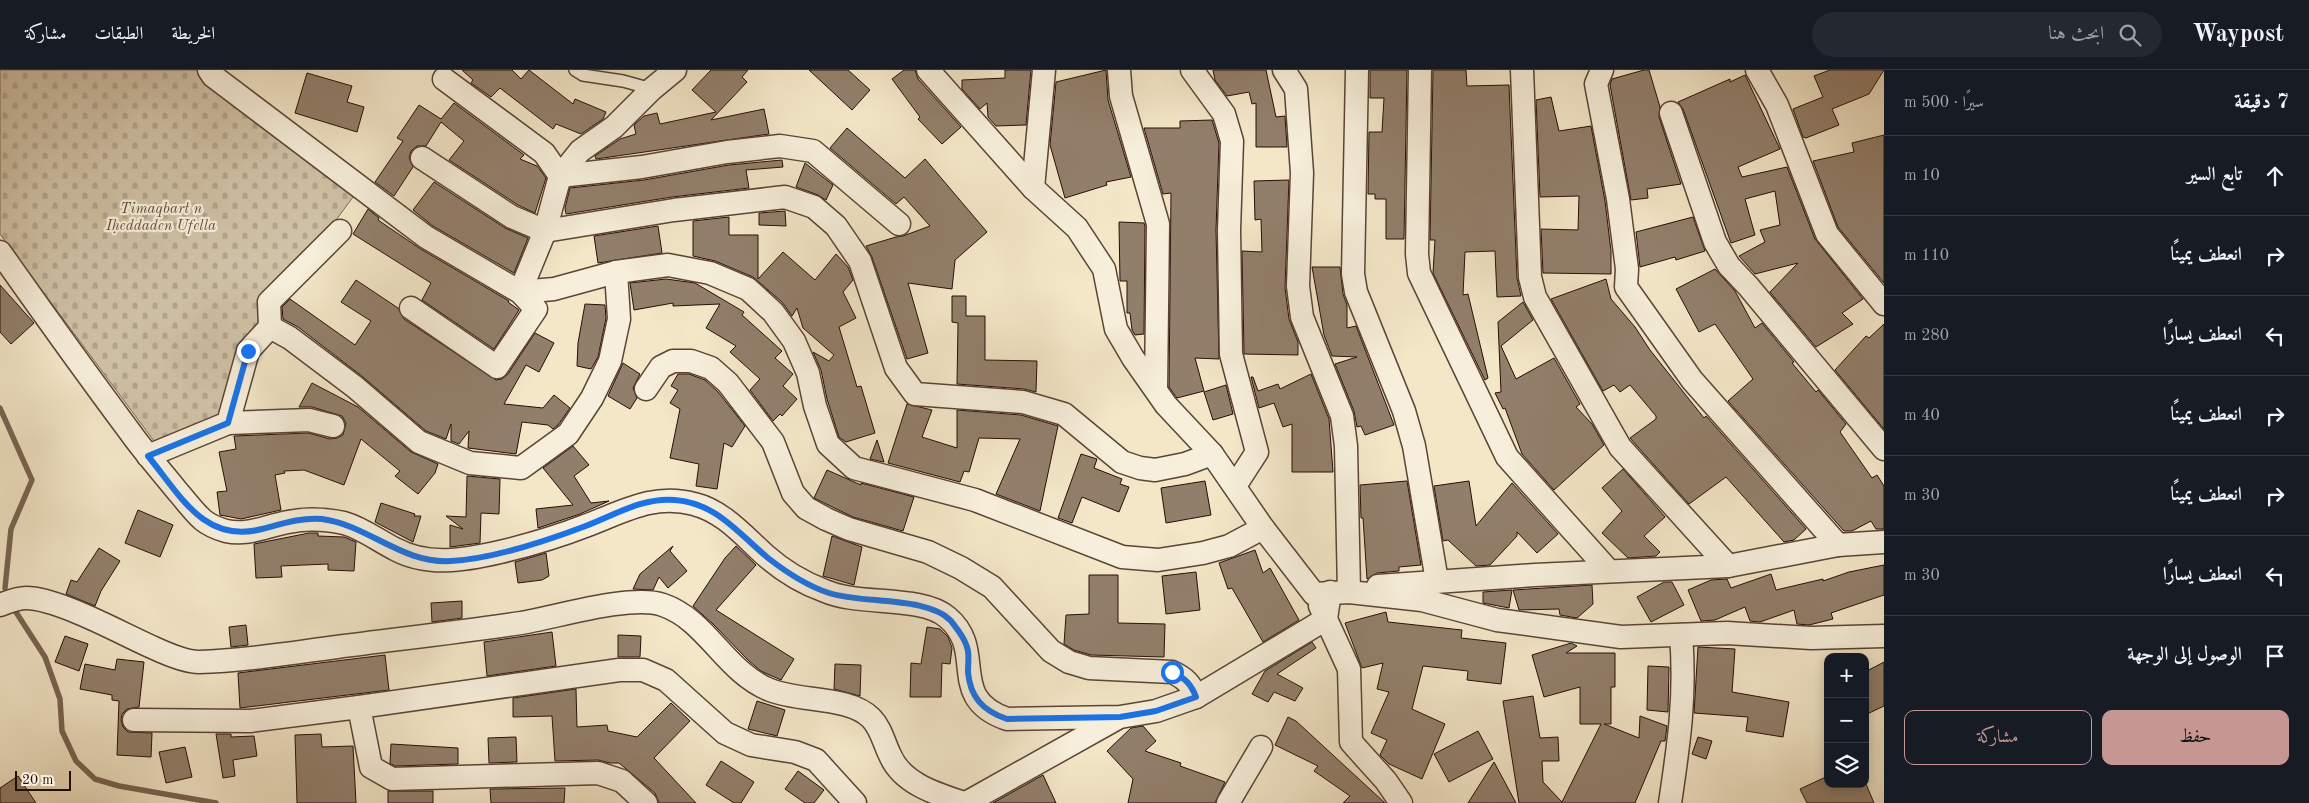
<!DOCTYPE html>
<html lang="ar">
<meta charset="utf-8">
<style>
:root{--surface:#171b24;--page:#242831;--text:#f1f3f6;--muted:#9ea1a6;--line:#363941;--accent:#c59692}
body{margin:0;font-family:"Old Standard TT",Amiri,serif;background:var(--page);color:var(--text);direction:rtl}
.controls{position:absolute;right:15px;bottom:15px;display:grid;overflow:hidden;border-radius:10px;box-shadow:0 2px 12px #0003}
.controls button{width:45px;height:45px;display:grid;place-items:center;padding:0;border:0;border-bottom:1px solid var(--line);background:var(--surface);color:var(--text);font:25px sans-serif}
.scale{position:absolute;left:15px;bottom:12px;width:56px;box-sizing:border-box;padding-left:5px;border:2px solid #280e06;border-top:0;font-size:14px;line-height:18px;white-space:nowrap;color:#280e06;-webkit-text-stroke:4px #f7efdb;paint-order:stroke}
.stop{position:absolute;width:15px;height:15px;margin:-11px;border:4px solid #1a73e8;border-radius:50%;background:#fff}
.stop.end{background:#1a73e8;border-color:#fff;box-shadow:0 1px 5px #0008}
.list{margin:0;padding:0;list-style:none}
h2{display:flex;justify-content:space-between;align-items:center;height:65px;margin:0;padding:0 20px;font-size:21px}
h2 small{font-size:16px;font-weight:400;color:var(--muted)}
.list li{display:grid;grid-template-columns:32px 1fr auto;gap:15px;align-items:center;box-sizing:border-box;height:80px;padding:0 20px;border-top:1px solid var(--line)}
.list b{display:block;font-size:19px;white-space:nowrap}
.list em{font-size:16px;font-style:normal;color:var(--muted)}
.actions{display:flex;gap:10px;padding:15px 20px}
.actions a{flex:1;padding:11px 0;border:1px solid var(--accent);border-radius:10px;text-align:center;font-size:18px;color:var(--accent)}
.actions .main{background:var(--accent);color:#111}
.icon{flex:none;width:28px;height:28px;fill:none;stroke:currentColor;stroke-width:2;stroke-linecap:round;stroke-linejoin:round}
.map{position:relative;flex:none;width:1884px;height:733px;overflow:hidden;direction:ltr}
header{display:flex;align-items:center;gap:30px;box-sizing:border-box;height:70px;padding:0 25px;background:var(--surface);border-bottom:1px solid var(--line)}
header strong{font-size:24px}
nav{display:flex;gap:28px;margin-inline-start:auto;font-size:18px}
.search{width:350px;height:45px;background:var(--page);display:flex;align-items:center;gap:12px;box-sizing:border-box;padding:0 18px;border-radius:28px;color:var(--muted);font-size:19px}
main{display:flex}
aside{flex:1;background:var(--surface)}
.map>svg:first-child{display:block}
.cemetery{fill:url(#cemetery-stones);stroke:#7c6856}
.lines{fill:none;stroke-linecap:round;stroke-linejoin:round}
.stream{stroke:#786453;stroke-width:5.5}
.building{fill:#927f6b;stroke:#280e06}
.service-casing{stroke:#5b4436;stroke-width:14}
.minor-casing{stroke:#5b4436;stroke-width:25}
.service{stroke:#f7efdb;stroke-width:11}
.minor{stroke:#f7efdb;stroke-width:22}
.route{stroke:#1a73e8;stroke-width:6}
.labels{text-anchor:middle;dominant-baseline:central;stroke-width:4.5;stroke-linejoin:round;paint-order:stroke}
.park-label{font-size:15px;font-style:italic;fill:#634d3e;stroke:#f7efdb}
</style>
<header>
<strong>Waypost</strong>
<div class="search"><svg class="icon" aria-label="search" viewBox="0 0 24 24"><circle cx="10" cy="10" r="6"/><path d="M15 15l6 6"/></svg>ابحث هنا</div>
<nav><a>الخريطة</a><a>الطبقات</a><a>مشاركة</a></nav>
</header>
<main>
<aside>
<h2>7 دقيقة<small>سيرًا · 500 m</small></h2>
<ul class="list">
<li><svg class="icon" aria-label="ahead" viewBox="0 0 24 24"><path d="M12 20V5M6 11l6-6 6 6"/></svg><div><b>تابع السير</b></div><em>10 m</em></li>
<li><svg class="icon" aria-label="right" viewBox="0 0 24 24"><path d="M7 20v-9h11M14 6l5 5-5 5"/></svg><div><b>انعطف يمينًا</b></div><em>110 m</em></li>
<li><svg class="icon" aria-label="left" viewBox="0 0 24 24"><path d="M17 20v-9H6M10 6l-5 5 5 5"/></svg><div><b>انعطف يسارًا</b></div><em>280 m</em></li>
<li><svg class="icon" aria-label="right" viewBox="0 0 24 24"><path d="M7 20v-9h11M14 6l5 5-5 5"/></svg><div><b>انعطف يمينًا</b></div><em>40 m</em></li>
<li><svg class="icon" aria-label="right" viewBox="0 0 24 24"><path d="M7 20v-9h11M14 6l5 5-5 5"/></svg><div><b>انعطف يمينًا</b></div><em>30 m</em></li>
<li><svg class="icon" aria-label="left" viewBox="0 0 24 24"><path d="M17 20v-9H6M10 6l-5 5 5 5"/></svg><div><b>انعطف يسارًا</b></div><em>30 m</em></li>
<li><svg class="icon" aria-label="arrive" viewBox="0 0 24 24"><path d="M6 21V4h12l-3 4 3 4H6"/></svg><div><b>الوصول إلى الوجهة</b></div></li>
</ul>
<div class="actions"><a class="main">حفظ</a><a>مشاركة</a></div>
</aside>
<div class="map">
<svg width="1884" height="733" viewBox="0 0 1884 733">
<defs>
<pattern id="cemetery-stones" width="16" height="16" patternUnits="userSpaceOnUse" patternTransform="scale(1.25)"><rect width="16" height="16" fill="#d0c2a7"/><path d="M2 7V4a2 2 0 0 1 4 0v3zM10 15v-3a2 2 0 0 1 4 0v3z" fill="#b3a68e"/></pattern>
</defs>
<rect width="100%" height="100%" fill="#f3e7c8"/>
<filter id="stains"><feTurbulence type="fractalNoise" baseFrequency=".004" numOctaves="4"/><feColorMatrix values="0 0 0 0 .2 0 0 0 0 .09 0 0 0 0 .02 0 0 0 .5 -.17"/></filter>
<radialGradient id="worn" r=".72"><stop offset=".6" stop-color="#630" stop-opacity="0"/><stop offset="1" stop-color="#630" stop-opacity=".3"/></radialGradient>
<!-- cemetery -->
<path class="cemetery" d="M0 0H199L359 119 240 279 220 355 154 371 0 164Z"/>
<g class="lines">
<!-- stream -->
<g class="stream">
<path d="M0 338 32 410 11 459 5 518"/>
<path d="M12 536 45 587 60 629 62 661 76 691 95 709 119 716 216 733"/>
</g>
</g>
<!-- building -->
<g class="building">
<path d="M462 0H512L521 9 529 0 573 34 575 29 606 42 603 49 581 64 556 54 553 59 500 18 491 27 471 13 473 10Z"/>
<path d="M711 0H748L742 7 747 12 711 50 764 39 769 64 596 89 595 86 620 69 636 64 634 55 644 46 657 43 660 54 716 42 692 20Z"/>
<path d="M809 0H848L870 20 852 40Z"/>
<path d="M904 0H915L918 9 961 57 942 74 918 49 920 47 892 9Z"/>
<path d="M1005 0H1031L1026 55 996 56 988 47 987 33 980 39 962 19V10L1005 8Z"/>
<path d="M1106 0 1108 30 1131 107 1106 112 1107 115 1065 128 1050 75 1056 12Z"/>
<path d="M1213 0H1266L1276 47 1285 46 1287 77H1256V33L1252 34 1249 22 1227 26 1215 10Z"/>
<path d="M1370 0H1407L1404 169H1386V129H1375V124H1368L1369 62H1382L1384 28H1370Z"/>
<path d="M1433 0H1466L1467 16 1509 15 1517 208 1521 226 1497 227 1495 181 1465 182 1463 225 1468 224 1488 308 1485 310 1433 203 1435 170H1430Z"/>
<path d="M1644 0H1649L1660 37 1659 47 1681 114 1647 119 1648 128 1631 130 1610 15 1612 9Z"/>
<path d="M1830 0H1884L1869 24 1832 39 1839 55 1806 68 1803 67 1793 39 1823 27 1814 6Z"/>
<path d="M307 3 352 16 347 32 364 37 357 62 295 43Z"/>
<path d="M1745 5 1780 79 1738 97 1742 107 1787 97 1815 169 1863 229 1842 243 1853 254 1816 277 1770 222 1798 193 1755 204 1739 186 1765 172 1760 160 1780 155 1775 121 1745 129 1755 165 1731 173 1683 39 1678 32 1730 9V12Z"/>
<path d="M1551 27 1559 61 1591 56 1605 131 1611 181V204L1543 203 1541 159 1578 160 1579 126 1540 127 1536 30Z"/>
<path d="M454 33 524 85 520 89 537 96 546 108 535 143 518 135 449 90 464 71 441 52 426 76H417L411 81 409 88 413 97 394 126 375 112 403 71 397 68 419 35 441 49Z"/>
<path d="M1212 50 1219 73 1216 160 1219 289 1195 288 1204 321 1177 328 1169 317 1171 123 1163 124 1144 58H1180V51Z"/>
<path d="M847 58 905 108 925 89 987 162 955 190 952 219 908 213 928 283 907 289 872 187 866 176 896 167 903 166 930 156 904 127 896 134 830 78Z"/>
<path d="M1884 65V213L1838 157 1813 91 1854 82 1852 73Z"/>
<path d="M782 90 783 97 746 100 749 118 672 127 566 144 565 138 570 118 644 110 729 95Z"/>
<path d="M805 93 833 115 826 130 818 125 796 117Z"/>
<path d="M1289 110 1285 218 1289 249 1298 272V285L1244 284 1242 181 1262 182 1261 149 1255 150 1254 111Z"/>
<path d="M434 112 505 158 528 168 514 203 433 156 413 140Z"/>
<path d="M368 139 379 148 378 150 419 178 509 231 508 232 519 240 494 279 422 230 431 213 353 164Z"/>
<path d="M785 141 786 156 759 155V143Z"/>
<path d="M729 147V165H758V209L783 182 815 210 836 184 848 197 853 210 843 222 856 248 839 257 857 317 861 316 875 363 846 372 839 367 827 329 821 300 813 282 829 291 834 285 803 258 797 238 792 246 782 232 753 207 715 191 693 186V151Z"/>
<path d="M1693 147 1705 181 1676 190 1675 187 1640 197 1636 162Z"/>
<path d="M1119 152 1144 153 1145 156 1144 264 1135 265 1132 260 1130 243H1127V211H1120Z"/>
<path d="M658 156 662 183 598 193 594 166Z"/>
<path d="M1312 197H1340L1343 224 1347 235V258L1356 256 1394 355 1365 365 1361 356 1357 357 1354 341 1335 294 1357 287 1332 286 1324 265Z"/>
<path d="M1715 199 1735 221 1755 258 1762 253 1794 292 1792 293 1816 322 1818 320 1846 354 1840 362 1872 408 1877 405 1884 416V459H1876L1871 451 1852 461H1844L1728 331 1753 309 1715 254 1699 262 1676 219Z"/>
<path d="M666 209 695 213 744 242 742 245 782 281 775 288 793 304 783 316 797 329 782 346 780 344 773 351 750 320 760 309 730 282 736 276 706 258 720 234 673 236V233L634 240 630 213Z"/>
<path d="M1606 209 1611 229 1635 257 1650 280 1704 348 1706 346 1806 459 1794 470 1784 472 1726 407 1689 434 1630 368 1656 349V346L1630 315 1620 322 1614 315 1603 321 1551 229Z"/>
<path d="M356 210 398 238 404 249 496 310 502 309 508 304 535 263 554 273 539 302 526 295 504 334 543 338 554 325 570 338 558 355 553 359 548 355 522 352 516 384 468 378 469 361 459 374 451 371V354L446 369 426 361 363 307 298 257 283 249 282 237 290 229 355 275 371 251 341 232Z"/>
<path d="M0 215 34 253 11 274 0 262Z"/>
<path d="M952 226H966V246H985V290L1037 291 1036 322 1024 319 957 314 958 253 952 252Z"/>
<path d="M1523 232 1533 250 1501 276 1516 309 1554 288 1580 334 1576 337 1592 354 1604 375 1554 420 1522 384 1505 338 1503 339 1495 323 1501 322 1498 252Z"/>
<path d="M585 234 605 235 606 248 598 287 591 299 577 296 578 273Z"/>
<path d="M1884 254V359L1835 300 1866 266 1869 268Z"/>
<path d="M623 293 640 304 633 318 637 328 630 339 608 326Z"/>
<path d="M678 304H689L705 310 718 322 745 356 732 377 724 373 717 419 696 416 699 394 670 388 680 339 670 333 678 320 671 316Z"/>
<path d="M1311 304 1329 349 1333 402H1292V354L1283 357 1274 333 1259 338 1251 307H1253L1258 321 1278 314 1280 319Z"/>
<path d="M312 313 358 337 411 382 438 394 435 403 418 424 395 406 400 401 361 369 344 415 304 400 284 401 285 403 275 405 281 440 241 449 220 445 217 422 227 421 219 382 236 379 234 366 308 363 330 369 337 368 343 365 346 353 342 346 312 337H299Z"/>
<path d="M1226 315 1233 344 1213 350 1204 322Z"/>
<path d="M907 334 932 340 922 367 957 378V340L1021 345 1058 356 1040 441 996 424 1020 369 979 368 969 402 964 401 960 412 888 393Z"/>
<path d="M877 370 884 392 870 389Z"/>
<path d="M573 376 589 395 574 406 591 433 609 431 580 444 538 458 536 439 573 435 543 398Z"/>
<path d="M1081 384 1097 389 1094 398 1122 409 1120 414 1129 417 1119 442 1082 427 1072 453 1058 448Z"/>
<path d="M1623 399 1665 447 1644 466 1660 482 1656 486 1628 488 1602 463 1622 441 1602 418Z"/>
<path d="M827 400 861 415V413L914 427 903 461 853 447 814 428Z"/>
<path d="M467 406 500 409 499 444 481 443 480 473 450 477V455L463 459 446 446 466 447Z"/>
<path d="M1205 411 1211 445 1166 453 1161 418Z"/>
<path d="M1407 411 1421 495 1399 497V501L1377 503 1367 509 1363 448H1361L1360 415Z"/>
<path d="M1469 411 1476 456 1512 413 1558 464 1537 483 1517 462V466L1490 495 1476 496 1448 470 1443 471 1434 416Z"/>
<path d="M381 433 415 444 414 446H421L413 472 375 452Z"/>
<path d="M138 440 173 455 160 487 125 473Z"/>
<path d="M309 463H318V466L344 467 356 472 354 501 328 500V494L281 496 282 507 256 508 254 474Z"/>
<path d="M832 466 862 477 854 515 823 506Z"/>
<path d="M673 476 670 481 687 501 668 518 659 507 653 520 633 519 640 504Z"/>
<path d="M736 476 756 495 716 540 794 589 781 610 761 601 749 591 713 554 693 536 725 488Z"/>
<path d="M99 478 120 491 101 521 95 536 66 524 71 510 77 512Z"/>
<path d="M1255 480 1263 503 1270 498 1299 550 1263 572 1232 518 1228 519 1219 493Z"/>
<path d="M546 483 549 506 542 510 518 513 515 492Z"/>
<path d="M1884 495V525L1831 543 1833 549 1809 555 1797 554 1794 540 1760 552 1750 551 1745 537 1715 550 1701 551 1688 520 1711 510 1727 509 1731 518 1771 504 1776 520 1823 509V511L1849 502Z"/>
<path d="M1196 502 1200 540 1166 544 1162 506Z"/>
<path d="M1089 505H1118V553L1165 554 1164 587 1091 585 1074 580 1064 574 1066 545 1089 544Z"/>
<path d="M1664 512H1672L1684 535 1651 552 1637 527Z"/>
<path d="M1592 515 1593 534 1577 548 1560 545 1559 539 1519 540 1513 520Z"/>
<path d="M1512 520 1509 538 1483 533V522Z"/>
<path d="M462 531V548L432 552 431 533Z"/>
<path d="M1386 542 1388 552 1462 560 1461 568 1506 573 1501 614 1467 610 1468 601 1423 596 1412 639 1445 654 1422 709 1389 694 1380 685 1387 670 1371 663 1389 622 1377 619 1383 593 1362 598 1345 553Z"/>
<path d="M246 555 248 575 231 577 229 557Z"/>
<path d="M927 557 940 559 948 567 952 578 950 594 942 593 941 627H910L911 593 921 594Z"/>
<path d="M552 562 556 596 487 606 484 572Z"/>
<path d="M618 565 641 566 640 587H618Z"/>
<path d="M65 566 88 574 79 601 55 592Z"/>
<path d="M1312 572 1316 578 1277 604 1303 618 1295 631 1274 622 1268 632 1252 624 1265 601Z"/>
<path d="M1571 573 1577 576 1566 583H1615V617H1611V654H1604L1639 668 1640 646 1667 656 1665 671H1661L1635 733H1519L1503 631 1533 626 1540 668 1558 667 1559 691H1542L1543 712 1562 732 1601 654H1580V617L1544 627 1532 585Z"/>
<path d="M1698 577 1735 579 1732 622 1789 632 1783 667 1746 661 1748 647 1694 643Z"/>
<path d="M385 585 389 620 240 638 238 603Z"/>
<path d="M117 589 144 592 139 637 127 639 122 644 121 650 123 657 128 662 152 663 151 687 117 685 119 631 112 630V625L80 619 85 594 115 600Z"/>
<path d="M1884 592V636L1865 645V602Z"/>
<path d="M835 594 861 595 860 626 834 619Z"/>
<path d="M1648 596 1669 597 1668 642 1647 640Z"/>
<path d="M576 619 577 657 607 655 608 661 637 667 671 633 690 651 654 688 696 733H659L655 723 619 693H610L598 690 555 691 552 646 513 647V628Z"/>
<path d="M757 631 785 640 777 666 748 659Z"/>
<path d="M1288 647 1296 651 1385 733H1343L1350 726 1314 701 1318 696 1275 675Z"/>
<path d="M1143 656 1156 671 1145 681 1181 693 1180 696 1225 712 1215 733H1128L1133 709 1107 681 1131 658Z"/>
<path d="M1478 661 1493 689 1449 712 1434 684Z"/>
<path d="M216 664H231V667L254 666 257 686 233 690 235 706 223 708Z"/>
<path d="M321 664 322 677 353 676 356 733H297L295 665Z"/>
<path d="M516 667 517 692 489 693 488 668Z"/>
<path d="M1698 667 1712 671 1706 689 1692 684Z"/>
<path d="M391 674 458 678V694L395 696 390 693Z"/>
<path d="M185 677 192 707 166 713 159 682Z"/>
<path d="M721 691 754 712 741 733H734L706 715Z"/>
<path d="M1494 692 1516 733H1468Z"/>
<path d="M798 701 824 720 814 733H805L785 719Z"/>
<path d="M1043 705 1056 733H993Z"/>
<path d="M18 706 36 733H0V718Z"/>
<path d="M1828 706V714H1866L1874 733H1807L1800 719Z"/>
<path d="M565 718 564 733H491L490 719Z"/>
<rect x="388" y="721" width="45" height="12"/>
</g>
<g class="lines">
<!-- service casing -->
<g class="service-casing">
<path id="service" d="M575 0 583 5 623 11 652 19"/>
</g>
<!-- minor casing -->
<g class="minor-casing">
<g id="minor">
<path d="M209 0 213 6 426 167 520 222 536 239 497 297 411 238"/>
<path d="M675 0 652 19 614 57 580 81 560 106 545 161 520 222 554 219 616 202 668 195 710 203 748 219 773 242 794 271 808 303 815 336 828 374 854 398 975 430 1122 487 1158 490 1203 483 1229 476 1263 458"/>
<path d="M928 0 1033 118 1077 158 1104 199 1116 259 1133 288 1166 335 1212 384 1263 458 1314 524 1349 522 1422 530 1497 550 1621 567 1727 563 1811 568 1884 566"/>
<path d="M1119 0 1121 26 1158 154 1156 320"/>
<path d="M1192 0 1224 44 1232 71 1229 160 1231 284 1257 382 1235 416"/>
<path d="M1284 0 1296 19 1302 103 1298 216 1302 247 1342 346 1346 376 1349 522"/>
<path d="M1357 0 1353 204 1356 222 1404 341 1414 376 1437 511"/>
<path d="M1420 0 1417 184 1419 203 1507 387 1609 501"/>
<path d="M1522 0 1530 207 1535 227 1620 377 1728 496"/>
<path d="M1602 0 1596 14 1618 129 1627 199 1626 217 1692 310 1838 475"/>
<path d="M1757 0 1777 35 1827 164 1884 234"/>
<path d="M444 9 544 83 560 106 642 97 727 82 780 76 813 81 899 154"/>
<path d="M1671 43 1715 172 1729 196 1748 216 1884 379"/>
<path d="M422 88 512 147 545 161 674 140 785 127 814 137 836 156 860 191 896 298 915 324 1023 332 1064 344 1122 392 1140 398 1155 400 1185 394 1212 384"/>
<path d="M1033 118 1044 0"/>
<path d="M0 182C43 243 86 303 130 362 145 383 162 402 178 422 186 431 194 442 203 450 209 455 219 459 226 461 248 466 266 456 288 452 307 448 325 449 344 453 362 458 379 471 395 479 428 497 465 490 500 482 529 475 557 467 585 456 623 442 653 423 694 434 723 441 744 466 765 485 783 501 803 513 825 521 859 536 921 525 947 547 988 581 945 627 1007 649L1120 647 1156 641 1196 627 1326 549 1330 522"/>
<path d="M270 257 290 268 355 317 419 372 470 393 521 398 568 364 592 328 610 291 619 249 616 202"/>
<path d="M646 319 661 297 673 291H691L711 298 728 313 773 372 793 423 806 438 826 449 849 459 928 482 961 498 992 517 1051 581 1069 592 1089 598 1172 602C1185 608 1191 614 1196 627"/>
<path d="M228 353 309 350 333 356"/>
<path d="M148 386 228 353 248 281 270 257 269 232 340 161"/>
<path d="M1378 516 1535 505 1728 496 1838 475 1884 472"/>
<path d="M0 535C8 532 17 528 26 528 58 528 122 564 154 578 167 584 185 592 199 592 245 591 291 583 337 577 398 569 460 562 521 553 557 547 631 524 663 535 707 550 725 602 770 620 799 632 849 626 871 648 881 658 884 673 890 685 902 714 937 724 964 733"/>
<path d="M1320 536 1349 599 1351 672 1386 711 1401 733"/>
<path d="M359 637 371 697 392 709 598 703 622 711 646 733"/>
<path d="M134 650 250 651 359 637 619 600H643L666 610 725 663 751 675 795 682 816 690 855 733"/>
<path d="M966 733 1116 649"/>
<path d="M1228 733 1261 677"/>
<path d="M1670 733C1679 673 1686 625 1681 565"/>
</g>
</g>
<!-- service -->
<use href="#service" class="service"/>
<!-- minor -->
<use href="#minor" class="minor"/>
</g>
<g class="lines">
<!-- route -->
<path class="route" d="M248 281 228 353 148 386C180 425 204 474 262 459 281 454 302 447 322 449 368 455 402 494 451 491 493 489 543 472 583 457 613 446 642 427 675 430 716 433 738 463 768 488 786 502 807 516 829 523 862 534 928 526 951 551 958 560 966 570 968 581 969 588 968 595 968 602 970 627 983 641 1007 649L1120 647 1156 641 1196 627C1191 614 1185 608 1172 602"/>
</g>
<g class="labels">
<!-- park labels -->
<g class="park-label">
<text x="161" y="139">Timaqbart n<tspan x="161" dy="17">Iḥeddaden Ufella</tspan></text>
</g>
</g>
<rect width="100%" height="100%" filter="url(#stains)"/>
<rect width="100%" height="100%" fill="url(#worn)"/>
</svg>
<div class="controls">
<button>+</button>
<button>−</button>
<button><svg class="icon" aria-label="layers" viewBox="0 0 24 24"><path d="M12 4l9 5-9 5-9-5zM3 14l9 5 9-5"/></svg></button>
</div>
<div class="scale">20 m</div>
<div class="stop" style="left:1172px;top:602px"></div>
<div class="stop end" style="left:248px;top:281px"></div>
</div>
</main>
